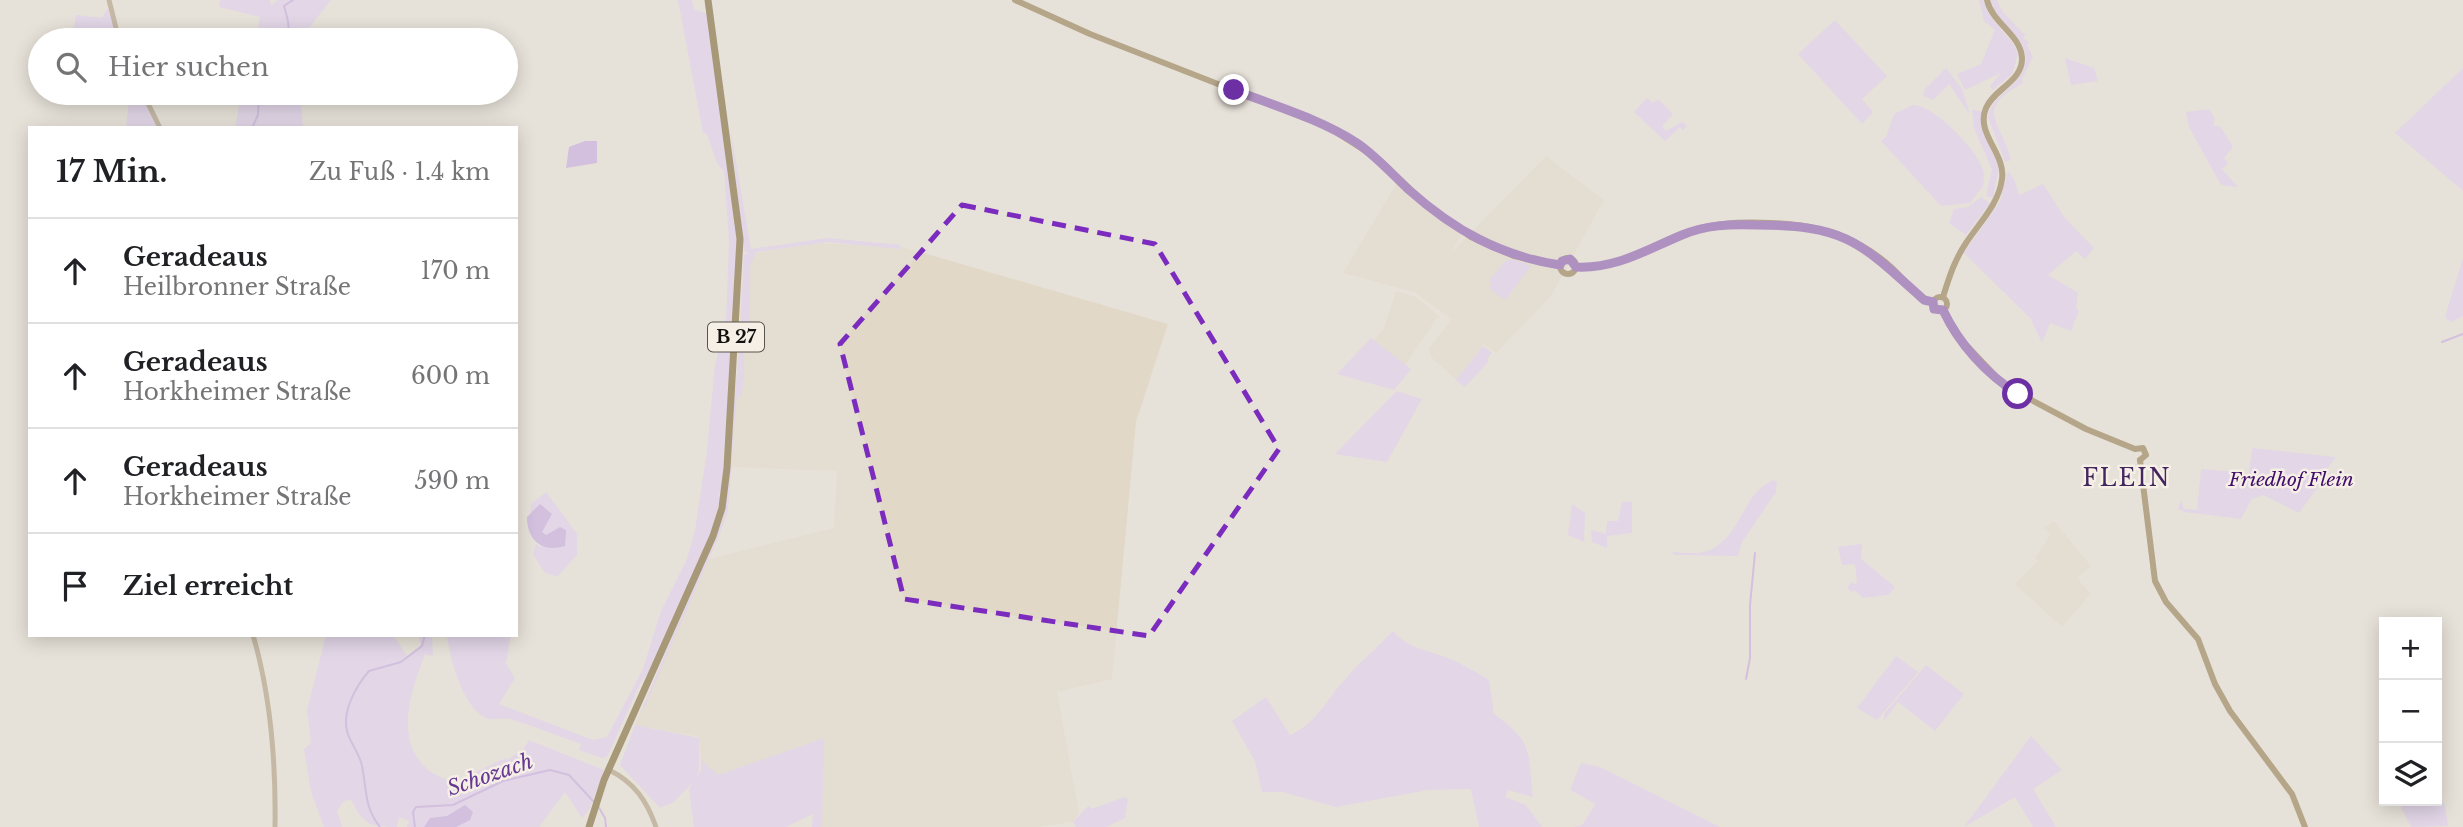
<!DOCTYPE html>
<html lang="de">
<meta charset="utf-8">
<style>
:root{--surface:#fff;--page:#f2f2f2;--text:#202124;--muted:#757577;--line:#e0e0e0}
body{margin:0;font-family:"Libre Baskerville",serif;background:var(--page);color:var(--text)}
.controls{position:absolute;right:21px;bottom:21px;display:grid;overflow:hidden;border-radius:0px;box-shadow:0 4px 18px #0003}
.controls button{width:63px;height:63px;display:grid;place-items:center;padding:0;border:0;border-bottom:2px solid var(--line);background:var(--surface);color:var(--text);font:35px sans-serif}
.stop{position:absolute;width:21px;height:21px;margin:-16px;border:5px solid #6c2fa4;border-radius:50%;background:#fff}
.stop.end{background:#6c2fa4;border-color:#fff;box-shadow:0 2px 7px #0008}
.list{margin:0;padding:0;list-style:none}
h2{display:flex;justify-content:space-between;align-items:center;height:91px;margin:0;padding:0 28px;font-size:30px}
h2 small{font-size:23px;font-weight:400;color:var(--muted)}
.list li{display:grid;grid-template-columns:46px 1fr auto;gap:21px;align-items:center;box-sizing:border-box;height:105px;padding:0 28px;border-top:2px solid var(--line)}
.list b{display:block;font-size:26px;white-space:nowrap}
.list p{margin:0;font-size:23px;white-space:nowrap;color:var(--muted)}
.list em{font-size:23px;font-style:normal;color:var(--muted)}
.icon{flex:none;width:38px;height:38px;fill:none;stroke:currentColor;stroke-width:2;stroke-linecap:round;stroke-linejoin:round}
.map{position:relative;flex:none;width:2463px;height:827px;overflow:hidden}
.search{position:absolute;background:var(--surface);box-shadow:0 4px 18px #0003;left:28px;top:28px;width:490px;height:77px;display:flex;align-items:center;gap:18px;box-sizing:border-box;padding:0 24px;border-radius:38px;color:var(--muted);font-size:26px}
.panel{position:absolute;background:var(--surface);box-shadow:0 4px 18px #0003;left:28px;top:126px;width:490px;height:511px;border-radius:0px}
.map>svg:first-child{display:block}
.built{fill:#e1d8c8}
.green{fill:#dbc8f8}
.water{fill:#b997e5}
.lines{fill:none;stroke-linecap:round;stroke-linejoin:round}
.stream{stroke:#b997e5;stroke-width:2}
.tertiary{stroke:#9c8867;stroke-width:5}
.secondary{stroke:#795c28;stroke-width:6}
.primary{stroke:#5a3f03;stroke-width:7}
.route{stroke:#6c2fa4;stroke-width:9}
.marked{fill:none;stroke:#7b2cbf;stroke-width:5;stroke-dasharray:14 9;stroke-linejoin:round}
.labels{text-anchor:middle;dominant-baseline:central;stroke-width:5;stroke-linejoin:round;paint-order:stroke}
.shield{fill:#f5efe6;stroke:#57544f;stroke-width:2}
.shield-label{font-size:18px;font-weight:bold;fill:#13110e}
.park-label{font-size:19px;font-style:italic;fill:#410e6b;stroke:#f5efe6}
.water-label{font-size:21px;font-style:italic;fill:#653893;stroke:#f5efe6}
.quarter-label{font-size:23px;letter-spacing:2px;fill:#42265f;stroke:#f5efe6}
</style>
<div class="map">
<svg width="2463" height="827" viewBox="0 0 2463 827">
<rect width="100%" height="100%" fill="#e7e2d9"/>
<!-- built -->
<g class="built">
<path d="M1546 156 1604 200 1551 296 1496 353 1484 344 1456 380 1431 357 1429 348 1452 319 1414 292 1343 273 1397 183 1461 235 1452 252Z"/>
<path d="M819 243 903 247 1168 324 1136 422 1112 679 1057 692 1079 813 1073 822 1038 827H822L823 739 718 775 701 760 699 737 635 725 709 559 834 528 837 471 731 467 744 255Z"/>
<path d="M1396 291 1416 297 1441 318H1437L1405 365 1374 340 1383 330Z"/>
<path d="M2054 521 2091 566 2077 578 2091 594 2062 627 2015 584 2038 561 2035 558 2050 535 2043 528Z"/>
</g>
<!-- green -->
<g class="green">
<path d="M220 0H269L272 5 278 0H331L309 28 306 40H256L260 17 219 7Z"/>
<path d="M678 0H692L694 9 707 14 738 241 722 491 717 495H721L713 529 653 666 640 684 607 757 602 758 579 750 581 744C558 736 536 727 513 720 505 717 499 720 491 719 465 716 449 657 447 635H511L506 664 515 678 499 704 593 740 607 737 643 669 661 611 687 559 695 530 707 451 715 365 726 323 729 242 724 171 717 163 707 134 703 133Z"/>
<path d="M1979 0H1983C1991 26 2011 34 2018 54L2012 74 1993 90 1990 86 2001 73 1965 90 1957 74 1981 64 1995 30 1984 21Z"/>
<path d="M1991 0H1997L2003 12 2025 35 2023 38 2029 42 2027 46 2033 57 2022 79 2023 83C1973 111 2001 120 2011 160L2005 162 1988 117C1992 95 2015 90 2023 70 2036 38 1997 28 1991 0Z"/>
<path d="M108 8 118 40 99 35 98 40H72L76 15 102 18Z"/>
<path d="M1835 20 1887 76 1862 99 1873 112 1862 124 1798 54Z"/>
<path d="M2065 58 2094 68 2098 81 2071 85Z"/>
<path d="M1946 68 1962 89 1970 115 1949 84 1933 100 1923 96 1925 89Z"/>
<path d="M2463 68V191L2395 133Z"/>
<path d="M130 93H141L157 128H126Z"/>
<path d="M241 93H300L303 128H235Z"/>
<path d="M1647 98 1653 103 1658 99 1673 114 1662 126 1666 131 1682 122 1687 126 1683 130 1680 127 1665 141 1634 112Z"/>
<path d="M1913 105C1933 105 1973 146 1981 165 1985 172 1984 179 1983 186L1970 203 1941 206 1881 141 1886 137 1894 114Z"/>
<path d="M2209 109 2215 119 2213 126H2220L2233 147 2224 158 2228 163 2222 169 2238 187 2221 185 2189 127 2186 112Z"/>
<path d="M1972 110 1981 111 1983 133 1999 166 1993 198 1986 196 1992 170 1974 128Z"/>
<path d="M730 127 751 249 827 238 901 245 899 249 828 242 756 252 750 266 749 341 740 340 744 255 749 253 744 251Z"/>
<path d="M2008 171 2014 179 2019 195 2043 184 2065 218 2094 248 2085 259 2076 251 2048 275 2078 293 2076 308 2079 311 2071 331 2050 323 2042 343 2031 319 1964 253 2000 201Z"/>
<path d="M1981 197 1990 203 1966 235 1949 223 1954 209 1968 207Z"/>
<path d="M2463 258V316L2451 322 2445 317Z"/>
<path d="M1512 259 1531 266 1505 300 1489 288 1492 283 1489 281 1504 262Z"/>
<path d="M1371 338 1411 369 1394 390 1337 374Z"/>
<path d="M740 342H744C743 360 746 378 741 397L737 395 728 510 721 531 647 702 639 716 723 518Z"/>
<path d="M1483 346 1492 353 1487 359 1489 361 1465 387 1456 380Z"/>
<path d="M1397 391 1422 399 1387 462 1335 454Z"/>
<path d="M2252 448 2336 457 2328 468 2329 472 2299 513 2263 495 2252 499 2241 519 2184 512 2178 509 2181 500 2184 509 2197 510 2201 469 2249 473Z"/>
<path d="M1774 480 1777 483 1776 492 1742 542 1738 556 1674 555 1672 552C1680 552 1690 554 1699 553 1741 547 1740 492 1774 480Z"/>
<path d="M546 492 577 534V555L557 577 544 572 533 554 536 544 540 547 560 527 546 535 541 532 548 521 530 513 531 504Z"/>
<path d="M1622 502H1632V533L1607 536V548L1592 542 1591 530 1606 534 1607 521H1618Z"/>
<path d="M1572 504 1585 513 1584 542 1568 535Z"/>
<path d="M1862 544 1861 559 1895 587 1888 595 1863 598 1854 590 1852 592 1847 588 1852 582 1855 584 1857 582 1855 564 1842 565 1838 547Z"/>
<path d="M1393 631C1409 649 1427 650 1448 658 1463 664 1475 672 1489 680L1494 714C1535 744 1527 750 1533 797L1508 790 1505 797 1526 805 1542 827H1479L1471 789 1428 790 1336 807 1282 792H1262L1255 761 1232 721 1266 697 1290 735C1316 724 1327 699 1346 678 1361 661 1378 647 1393 631Z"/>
<path d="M326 635H393L407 656 421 645 418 635H432L433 656 425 654C412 690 393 738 427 769 437 778 449 777 458 790L475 788 483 783 476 772 506 758 507 760 524 748 529 740 604 770 589 810 582 818 565 792 539 827H407L409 821 399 817 397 827C370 827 363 825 351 799L344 801 337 811 342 827H324L311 792 304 749 311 743 307 710Z"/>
<path d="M1896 656 1918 672 1877 720 1857 708Z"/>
<path d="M1926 665 1964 694 1935 731 1898 702 1883 722 1885 713Z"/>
<path d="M635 725 699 738V770L696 778 701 771V760L718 775 824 738 822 827H812L813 814 786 827H694L689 789 694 781 674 802 660 808 620 765Z"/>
<path d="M2031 736 2062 770 2033 789 2056 827H2033L2015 797 1964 827Z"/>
<path d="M1581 763 1600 767 1720 827H1574L1582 825 1596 804 1570 790Z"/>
<path d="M2437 790 2445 806 2448 826 2411 827 2398 801H2437Z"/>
<path d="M1124 797 1128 799 1125 818 1106 827H1076L1073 822 1088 806 1092 809Z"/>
</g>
<!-- water -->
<g class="water">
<path d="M585 141H597V163L566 168 569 147Z"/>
<path d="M540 504 552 514 542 532 546 535 560 527 566 530 565 546C543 553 527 541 527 517Z"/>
<path d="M465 805 473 812 470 820 456 827H424L430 818 447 816Z"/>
</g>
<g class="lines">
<!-- stream -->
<g class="stream">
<path d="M283 40C293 30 287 18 284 6L293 0"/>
<path d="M252 128 258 115 259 93"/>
<path d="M2442 342 2463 334"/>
<path d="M1746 679 1750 658V605L1755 553"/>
<path d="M598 806 605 818 606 827"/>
<path d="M380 827C364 807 367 790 362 766 360 754 350 743 347 731 342 711 356 686 369 671L401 662 422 646 425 635"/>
<path d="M415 827 413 812 416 807 453 805 503 781 550 770 569 775 594 802"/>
</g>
<!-- tertiary -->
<g class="tertiary">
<path d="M109 0 119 40"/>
<path d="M143 93 160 128"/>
<path d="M253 635C271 697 276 763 275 827"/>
<path d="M609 770C634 782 647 801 656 827"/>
</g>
<!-- secondary -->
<g class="secondary">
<path d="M1015 0 1090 34 1328 127 1378 159 1425 203 1471 237 1514 256 1560 265"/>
<circle cx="1568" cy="266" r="8"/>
<path d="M1576 267C1624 270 1657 239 1701 228 1733 219 1791 222 1823 230 1848 236 1874 251 1892 268 1905 280 1916 297 1933 302"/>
<circle cx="1940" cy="304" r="7"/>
<path d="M1943 297C1949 278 1954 261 1966 243 1979 223 1999 204 2002 179 2006 154 1975 133 1986 108 1994 89 2023 81 2022 58 2021 35 1992 23 1987 0"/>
<path d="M1943 310 1953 331 2005 386 2086 429 2135 449 2143 448 2146 455 2140 460"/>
<path d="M2140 460 2155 581 2166 602 2198 639 2215 684 2230 711 2292 794 2305 827"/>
</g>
<!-- primary -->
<path class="primary" d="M589 827 604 780 713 536 722 508 727 468 740 239 708 0"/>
</g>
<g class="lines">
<!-- route -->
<path class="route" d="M1234 90C1275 106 1320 119 1357 143 1376 156 1392 174 1409 190 1454 230 1500 256 1560 265L1562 261 1570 259 1576 267C1616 269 1646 250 1682 235 1706 225 1730 224 1756 225 1846 225 1860 242 1924 300L1933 302 1934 309 1943 310C1959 344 1986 374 2018 394"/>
</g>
<!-- marked area -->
<path d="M0 0H2463V827H0ZM962 205 1155 244 1279 449 1149 636 904 599 840 344Z" fill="#e7e2d9" fill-opacity=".55" fill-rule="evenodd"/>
<path class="marked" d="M962 205 1155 244 1279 449 1149 636 904 599 840 344Z"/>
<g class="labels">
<!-- shield labels -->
<rect class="shield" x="708" y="322.5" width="56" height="29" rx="5"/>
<g class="shield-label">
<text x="736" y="337">B 27</text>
</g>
<!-- park labels -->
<g class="park-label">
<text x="2291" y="479">Friedhof Flein</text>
</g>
<!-- water labels -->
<g class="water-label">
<text transform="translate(490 775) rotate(-19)">Schozach</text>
</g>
<!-- quarter labels -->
<g class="quarter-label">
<text x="2127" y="478">FLEIN</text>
</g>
</g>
</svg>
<div class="controls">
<button>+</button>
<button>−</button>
<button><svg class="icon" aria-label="layers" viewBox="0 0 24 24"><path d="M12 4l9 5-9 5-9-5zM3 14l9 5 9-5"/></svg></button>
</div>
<div class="stop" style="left:2018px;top:394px"></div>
<div class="stop end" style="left:1234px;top:90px"></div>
<div class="search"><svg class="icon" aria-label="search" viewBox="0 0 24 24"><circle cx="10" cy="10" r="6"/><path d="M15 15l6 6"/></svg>Hier suchen</div>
<section class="panel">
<h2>17 Min.<small>Zu Fuß · 1.4 km</small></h2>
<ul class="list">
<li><svg class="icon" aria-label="ahead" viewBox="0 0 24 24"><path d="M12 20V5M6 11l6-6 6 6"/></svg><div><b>Geradeaus</b><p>Heilbronner Straße</p></div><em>170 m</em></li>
<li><svg class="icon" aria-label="ahead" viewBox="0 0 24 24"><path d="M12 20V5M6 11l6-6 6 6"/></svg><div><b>Geradeaus</b><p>Horkheimer Straße</p></div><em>600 m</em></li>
<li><svg class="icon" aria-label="ahead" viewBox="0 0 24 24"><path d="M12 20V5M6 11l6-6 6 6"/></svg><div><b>Geradeaus</b><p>Horkheimer Straße</p></div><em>590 m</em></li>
<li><svg class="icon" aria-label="arrive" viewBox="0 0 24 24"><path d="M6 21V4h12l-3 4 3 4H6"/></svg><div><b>Ziel erreicht</b></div></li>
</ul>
</section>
</div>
